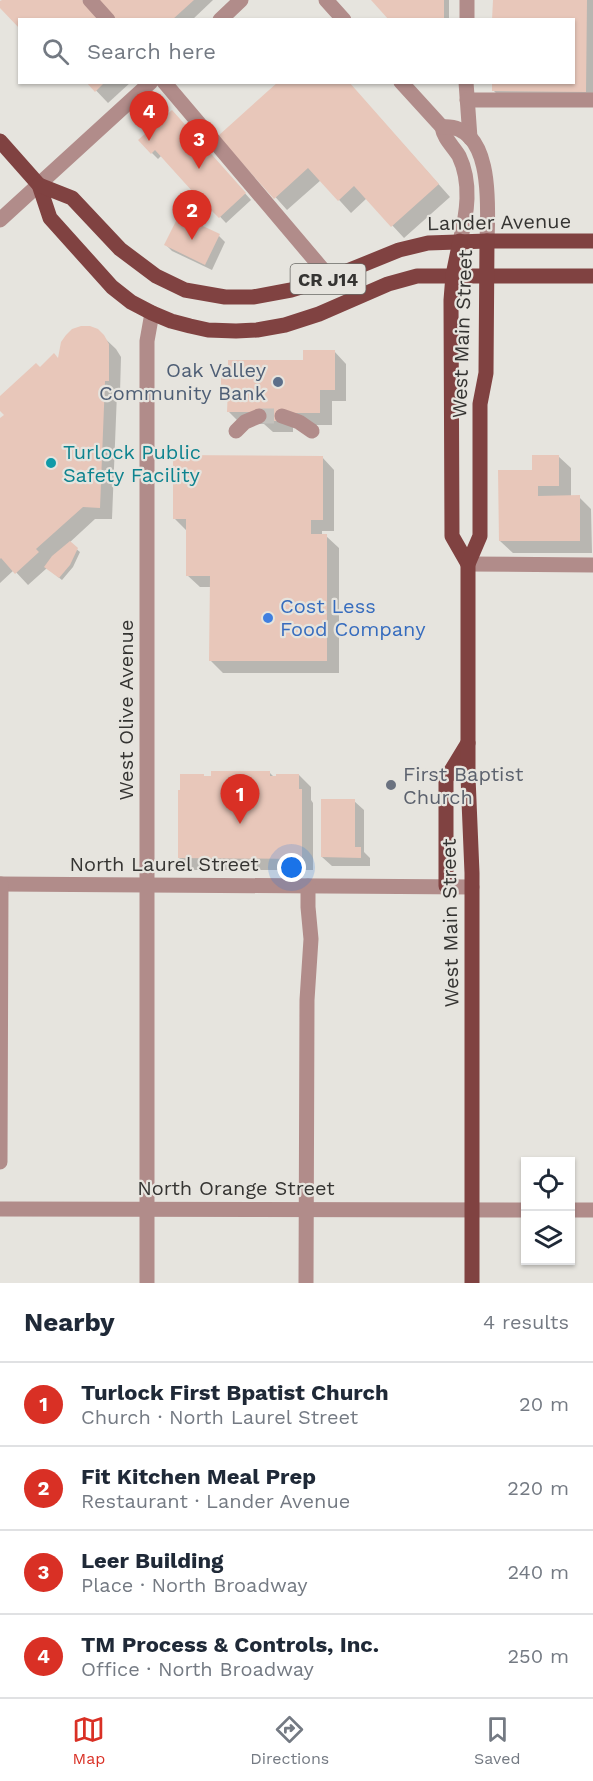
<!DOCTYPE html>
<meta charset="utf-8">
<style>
:root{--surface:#fff;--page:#f2f2f3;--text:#1f2937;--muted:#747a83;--line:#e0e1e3;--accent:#d93025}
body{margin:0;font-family:"Work Sans",sans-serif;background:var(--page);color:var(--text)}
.controls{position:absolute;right:18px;bottom:18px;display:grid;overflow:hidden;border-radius:0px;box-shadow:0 2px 4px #0004}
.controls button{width:54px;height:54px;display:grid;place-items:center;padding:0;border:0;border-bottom:2px solid var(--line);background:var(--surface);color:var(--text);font:30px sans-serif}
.you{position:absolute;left:292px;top:868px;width:21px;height:21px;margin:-15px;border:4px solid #fff;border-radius:50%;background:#1a73e8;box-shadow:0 0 0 9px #1a73e833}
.badge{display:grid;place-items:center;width:39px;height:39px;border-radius:50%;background:var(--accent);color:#fff;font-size:20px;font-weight:700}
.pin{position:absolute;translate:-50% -50px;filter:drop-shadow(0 2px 3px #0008)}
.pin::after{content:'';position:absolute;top:32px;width:21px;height:18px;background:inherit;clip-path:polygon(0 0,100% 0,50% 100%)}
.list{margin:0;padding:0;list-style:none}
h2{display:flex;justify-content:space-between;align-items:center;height:78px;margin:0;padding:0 24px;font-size:26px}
h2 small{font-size:20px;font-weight:400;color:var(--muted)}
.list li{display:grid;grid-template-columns:39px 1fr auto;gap:18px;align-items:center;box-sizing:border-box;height:84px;padding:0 24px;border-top:2px solid var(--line)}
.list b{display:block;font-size:22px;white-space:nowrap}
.list p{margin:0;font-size:20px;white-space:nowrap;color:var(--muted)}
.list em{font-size:20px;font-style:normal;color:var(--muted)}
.icon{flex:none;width:33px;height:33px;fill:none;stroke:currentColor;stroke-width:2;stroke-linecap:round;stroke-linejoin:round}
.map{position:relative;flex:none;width:593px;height:1283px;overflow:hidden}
.search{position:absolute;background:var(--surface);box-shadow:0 2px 4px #0004;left:18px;right:18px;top:18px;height:66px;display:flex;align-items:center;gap:15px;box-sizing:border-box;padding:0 21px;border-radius:0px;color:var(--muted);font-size:22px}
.sheet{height:414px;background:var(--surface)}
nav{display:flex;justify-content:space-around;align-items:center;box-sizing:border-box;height:84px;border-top:2px solid var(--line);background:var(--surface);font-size:16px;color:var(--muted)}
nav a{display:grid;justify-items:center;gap:3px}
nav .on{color:var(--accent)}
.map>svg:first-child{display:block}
.shadow{fill:#0003}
.building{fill:#e8c7ba}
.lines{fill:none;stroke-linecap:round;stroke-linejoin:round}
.minor-tunnel{stroke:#c3c1bc;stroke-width:15;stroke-dasharray:15 8;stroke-linecap:butt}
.minor{stroke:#b18c8a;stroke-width:15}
.major{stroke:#804241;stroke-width:15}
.service-dot{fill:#5c6f8a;stroke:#e6e4de;stroke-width:2}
.culture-dot{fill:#0f9aa8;stroke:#e6e4de;stroke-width:2}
.shop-dot{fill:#3f7fe0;stroke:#e6e4de;stroke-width:2}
.worship-dot{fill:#6b7280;stroke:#e6e4de;stroke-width:2}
.labels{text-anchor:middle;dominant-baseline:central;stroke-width:4.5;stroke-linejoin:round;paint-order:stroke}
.shield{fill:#e6e4de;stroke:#6a6966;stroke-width:1.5}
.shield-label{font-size:18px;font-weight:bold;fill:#353432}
.street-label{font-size:20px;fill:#353432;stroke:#e6e4de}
.service-label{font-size:20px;fill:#4e5e75;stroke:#e6e4de;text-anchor:end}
.culture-label{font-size:20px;fill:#0d838f;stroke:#e6e4de;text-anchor:start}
.shop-label{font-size:20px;fill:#366cbe;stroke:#e6e4de;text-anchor:start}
.worship-label{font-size:20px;fill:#5b616d;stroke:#e6e4de;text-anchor:start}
</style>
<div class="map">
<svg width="593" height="1283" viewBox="0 0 593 1283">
<rect width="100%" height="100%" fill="#e6e4de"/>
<!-- shadow -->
<g class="shadow">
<path d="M101 0H213L192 20H119Z"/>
<path d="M373 0H449V20H391Z"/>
<path d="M494 0H593V103L505 102 493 90 574 82V20Z"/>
<path d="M88 82H131L108 103Z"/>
<path d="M348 82 450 197 404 238 367 198 351 213 321 180 287 210 221 136Z"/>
<path d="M178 118 251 200 226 223 162 155 158 159 140 141Z"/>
<path d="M219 236 225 242 212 270 172 251 166 245Z"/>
<path d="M97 331 116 349 121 357 120 393H117L112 519H95L69 543 80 552 73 567 62 580 47 568 28 585 14 570 0 583V420L6 415 0 409V398L40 369 60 361Z"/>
<path d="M334 351 346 364V401H332V425H293V432H273L264 424H241L229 412V395L223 388Z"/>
<path d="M558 456 571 468V497H579L591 509 592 553H513L500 541Z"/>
<path d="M322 457 334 470V531H322V536H326L339 548V673H223L211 661V587H200L187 575V531L175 519Z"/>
<path d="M269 772 275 778 299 775 311 787V800L313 803V870H192L179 858 203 775 206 778Z"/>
<path d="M354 801 364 810V852L370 858V866H332L322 857Z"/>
</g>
<!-- building -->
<g class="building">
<path d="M2 0H82L100 20H20V29L0 8V1Z"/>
<path d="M99 0H194L172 20H117Z"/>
<path d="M371 0H444V20H389Z"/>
<path d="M493 0H587L586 92 492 91V82H574V20H492Z"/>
<path d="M86 82H105L95 92Z"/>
<path d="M278 82H349L439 184 391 227 354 186 338 201 308 168 274 199 218 136Z"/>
<path d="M172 110 246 193 219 218 212 211 211 212 155 150 151 154 138 140Z"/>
<path d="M179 215 220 234 205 265 164 245Z"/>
<path d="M81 326H90L98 329 104 335 109 344V381H105L100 508 83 507 36 549 39 552 15 574 1 558 0 559V418L4 415 0 411V396L36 363 40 367 54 353 58 358 61 342 66 335 72 329Z"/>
<path d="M303 350H335V390H320V413H282V421H259V412H227L228 389H221V375H228V360H303Z"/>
<path d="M173 455 323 456V520H311V534H327V661H209L210 576H186V519H173Z"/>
<path d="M532 455H559V486H538V496L580 495V541H499L498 470H532Z"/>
<path d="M70 541 78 548 70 565 59 578 44 567 52 556Z"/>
<path d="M211 771H270V776H276V774H299V789H302V859L178 858V790H180V774H204V776H211Z"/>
<path d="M321 799H355V847H361V858L321 857Z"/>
</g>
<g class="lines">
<!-- minor-tunnel -->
<path class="minor-tunnel" d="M259 416H282"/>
<!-- minor -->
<g class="minor">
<path d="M90 0 108 20"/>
<path d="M326 0 344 20"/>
<path d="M220 20 241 0"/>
<path d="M467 20V0"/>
<path d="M164 82 330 278"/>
<path d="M401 82 442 127C444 139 453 146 459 156 472 183 467 214 460 241"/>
<path d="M466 82 470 138"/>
<path d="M467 100H593"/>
<path d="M442 127C494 123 488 208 487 241"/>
<path d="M0 220 151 82"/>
<path d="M282 416 299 422 312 431"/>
<path d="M236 431 245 422 259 416"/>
<path d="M468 564 593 565"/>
<path d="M0 884 472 887"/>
<path d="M0 1162 1 884"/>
<path d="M0 1209 526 1210"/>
<path d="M570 1210H593"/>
<path d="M147 1283V341L152 313"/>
<path d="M306 1283 307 1000 311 939 308 907V886"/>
</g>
<!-- major -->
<g class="major">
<path d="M0 141 39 185 50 218 112 287 131 302 152 313 171 321 190 326 208 330 236 331 257 330 285 325 319 314 388 284 417 276H593"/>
<path d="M39 185 72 198 120 249 156 276 185 290 225 297H253L291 290 330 278 399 250 428 243 487 241H593"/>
<path d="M460 241 453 275 451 300 452 536 468 564"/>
<path d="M446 886V779L468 743"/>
<path d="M472 1283V873L468 777V564L480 536V404L486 373 487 241"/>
</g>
</g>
<!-- markers -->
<circle class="service-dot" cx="278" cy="382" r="6"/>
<circle class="culture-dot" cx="51" cy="463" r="6"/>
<circle class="shop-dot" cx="268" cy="618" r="6"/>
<circle class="worship-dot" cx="391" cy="785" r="6"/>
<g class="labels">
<!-- shield labels -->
<rect class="shield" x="290.5" y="264" width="75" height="30" rx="4.5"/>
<g class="shield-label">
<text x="328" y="279">CR J14</text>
</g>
<!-- street labels -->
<g class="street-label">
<text transform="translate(499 222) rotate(-1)">Lander Avenue</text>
<text transform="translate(462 334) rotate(-88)">West Main Street</text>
<text transform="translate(126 710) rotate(-90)">West Olive Avenue</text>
<text x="164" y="864">North Laurel Street</text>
<text transform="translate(450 923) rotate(-91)">West Main Street</text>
<text x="236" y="1188">North Orange Street</text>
</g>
<!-- service labels -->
<g class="service-label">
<text x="266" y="370">Oak Valley<tspan x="266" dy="23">Community Bank</tspan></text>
</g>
<!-- culture labels -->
<g class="culture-label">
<text x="63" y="452">Turlock Public<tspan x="63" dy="23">Safety Facility</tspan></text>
</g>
<!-- shop labels -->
<g class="shop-label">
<text x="280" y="606">Cost Less<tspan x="280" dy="23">Food Company</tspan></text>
</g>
<!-- worship labels -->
<g class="worship-label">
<text x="403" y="774">First Baptist<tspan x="403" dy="23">Church</tspan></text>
</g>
</g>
</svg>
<div class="controls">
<button><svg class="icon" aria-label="locate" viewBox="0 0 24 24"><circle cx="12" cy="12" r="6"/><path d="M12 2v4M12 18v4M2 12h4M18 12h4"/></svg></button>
<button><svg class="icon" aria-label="layers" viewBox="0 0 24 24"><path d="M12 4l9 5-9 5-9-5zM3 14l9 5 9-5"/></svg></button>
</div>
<div class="you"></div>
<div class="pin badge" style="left:240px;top:824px">1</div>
<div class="pin badge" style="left:192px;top:240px">2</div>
<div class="pin badge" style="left:199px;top:169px">3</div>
<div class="pin badge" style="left:149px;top:141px">4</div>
<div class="search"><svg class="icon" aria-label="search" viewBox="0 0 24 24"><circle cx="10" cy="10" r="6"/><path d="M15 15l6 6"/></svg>Search here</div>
</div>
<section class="sheet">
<h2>Nearby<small>4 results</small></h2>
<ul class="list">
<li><span class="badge">1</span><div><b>Turlock First Bpatist Church</b><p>Church · North Laurel Street</p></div><em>20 m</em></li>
<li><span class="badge">2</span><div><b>Fit Kitchen Meal Prep</b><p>Restaurant · Lander Avenue</p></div><em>220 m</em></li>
<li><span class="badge">3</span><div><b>Leer Building</b><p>Place · North Broadway</p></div><em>240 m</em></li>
<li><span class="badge">4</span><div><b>TM Process &amp; Controls, Inc.</b><p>Office · North Broadway</p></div><em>250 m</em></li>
</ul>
</section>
<nav>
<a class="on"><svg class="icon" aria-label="map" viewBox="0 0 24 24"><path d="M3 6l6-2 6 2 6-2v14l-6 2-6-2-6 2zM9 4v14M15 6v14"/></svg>Map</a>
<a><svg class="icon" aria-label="directions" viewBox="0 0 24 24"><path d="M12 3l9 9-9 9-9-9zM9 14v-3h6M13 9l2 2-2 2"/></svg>Directions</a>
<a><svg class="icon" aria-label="saved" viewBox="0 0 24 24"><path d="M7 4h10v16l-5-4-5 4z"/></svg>Saved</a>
</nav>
